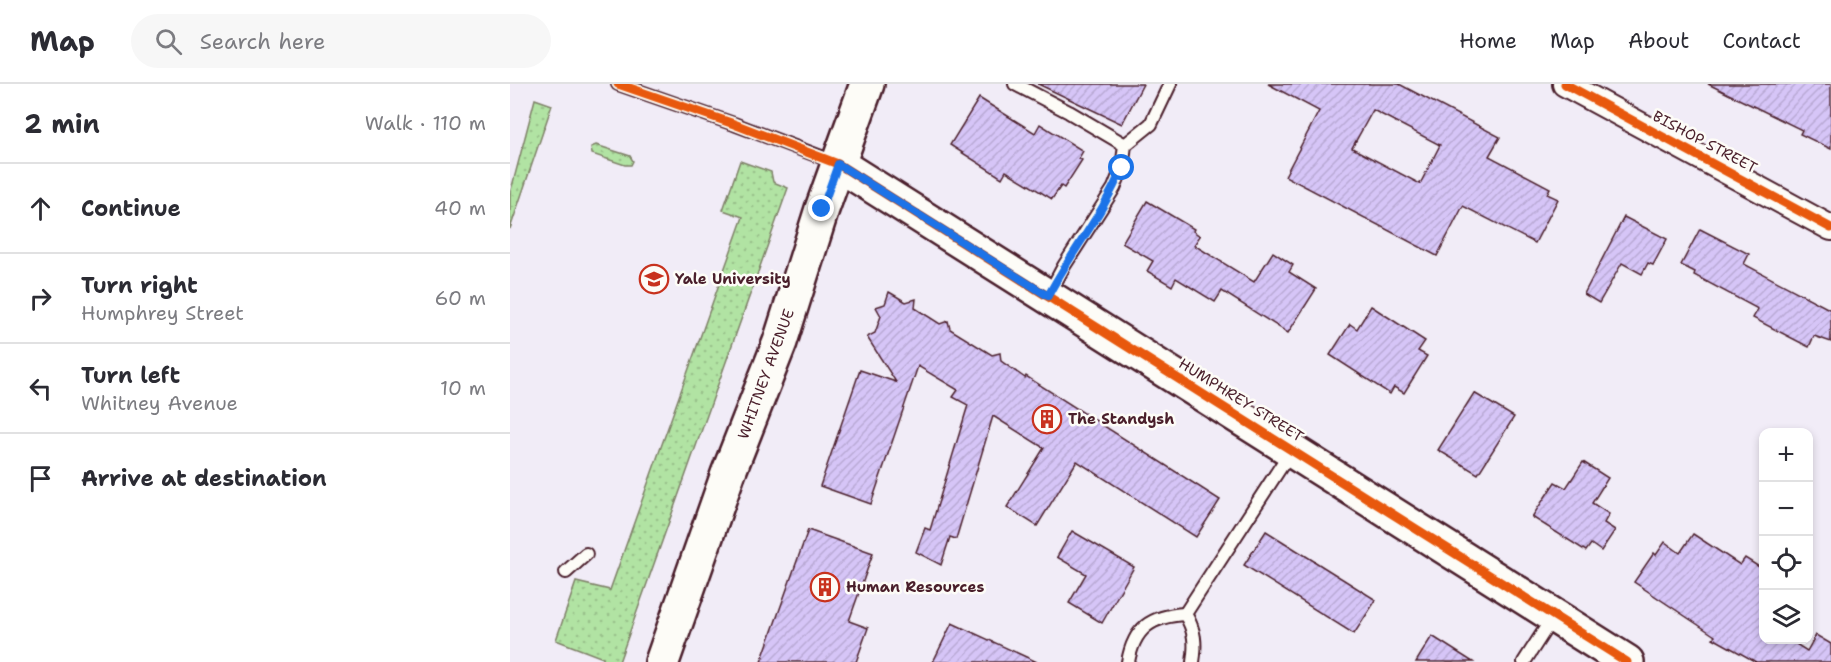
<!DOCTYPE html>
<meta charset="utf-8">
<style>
:root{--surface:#fff;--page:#f7f7f7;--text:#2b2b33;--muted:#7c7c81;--line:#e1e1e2}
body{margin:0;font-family:"Shantell Sans",sans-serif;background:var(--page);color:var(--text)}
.controls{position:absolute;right:18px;bottom:18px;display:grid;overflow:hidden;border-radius:12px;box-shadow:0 3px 9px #0003}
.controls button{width:54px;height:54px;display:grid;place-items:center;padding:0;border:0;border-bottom:2px solid var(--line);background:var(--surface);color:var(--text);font:30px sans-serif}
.stop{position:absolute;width:18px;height:18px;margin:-14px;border:4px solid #1a73e8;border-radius:50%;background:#fff}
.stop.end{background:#1a73e8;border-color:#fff;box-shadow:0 2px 6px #0008}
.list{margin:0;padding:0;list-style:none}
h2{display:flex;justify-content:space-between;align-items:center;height:78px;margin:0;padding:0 24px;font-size:26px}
h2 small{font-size:20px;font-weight:400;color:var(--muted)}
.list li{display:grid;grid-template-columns:39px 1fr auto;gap:18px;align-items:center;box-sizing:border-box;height:90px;padding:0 24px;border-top:2px solid var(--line)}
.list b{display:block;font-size:22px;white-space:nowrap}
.list p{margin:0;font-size:20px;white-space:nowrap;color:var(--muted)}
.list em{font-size:20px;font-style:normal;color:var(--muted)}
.icon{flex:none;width:33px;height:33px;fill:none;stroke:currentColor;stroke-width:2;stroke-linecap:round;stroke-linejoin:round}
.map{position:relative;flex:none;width:1321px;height:578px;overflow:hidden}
header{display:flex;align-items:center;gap:36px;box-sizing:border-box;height:84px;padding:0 30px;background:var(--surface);border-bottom:2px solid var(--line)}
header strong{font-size:28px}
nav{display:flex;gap:33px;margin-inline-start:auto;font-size:21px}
.search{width:420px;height:54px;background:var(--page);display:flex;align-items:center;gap:15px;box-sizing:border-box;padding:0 21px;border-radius:33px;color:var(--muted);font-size:22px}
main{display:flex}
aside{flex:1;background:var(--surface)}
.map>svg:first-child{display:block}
.grass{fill:url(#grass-dots);stroke:#7e8167;stroke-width:1.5}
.building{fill:url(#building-hatch);stroke:#4a1f2b;stroke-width:1.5;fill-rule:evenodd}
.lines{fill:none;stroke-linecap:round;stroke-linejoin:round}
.lane-casing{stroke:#4a1f2b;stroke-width:16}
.street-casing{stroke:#4a1f2b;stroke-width:28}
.secondary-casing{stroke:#4a1f2b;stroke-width:38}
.primary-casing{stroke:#4a1f2b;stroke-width:38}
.lane{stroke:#fdfcf7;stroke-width:12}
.street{stroke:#fdfcf7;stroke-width:24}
.secondary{stroke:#fdfcf7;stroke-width:33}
.primary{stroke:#fdfcf7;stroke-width:33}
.cycleway-casing{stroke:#fdfcf7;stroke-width:13}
.cycleway{stroke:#e8590c;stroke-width:9}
.route{stroke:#1a73e8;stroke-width:8}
.labels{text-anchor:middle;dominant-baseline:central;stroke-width:5;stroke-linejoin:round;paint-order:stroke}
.street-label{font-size:15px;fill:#4a1f2b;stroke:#fdfcf7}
.poi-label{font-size:15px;font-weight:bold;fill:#4a1f2b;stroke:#fdfcf7;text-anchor:start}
</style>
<header>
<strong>Map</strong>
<div class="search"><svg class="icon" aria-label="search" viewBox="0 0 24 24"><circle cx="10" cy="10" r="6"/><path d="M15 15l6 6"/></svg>Search here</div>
<nav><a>Home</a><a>Map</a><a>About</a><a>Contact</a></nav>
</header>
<main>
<aside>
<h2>2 min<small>Walk · 110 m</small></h2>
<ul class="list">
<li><svg class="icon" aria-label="ahead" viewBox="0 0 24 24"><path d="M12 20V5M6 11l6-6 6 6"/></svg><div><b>Continue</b></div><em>40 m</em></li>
<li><svg class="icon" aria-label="right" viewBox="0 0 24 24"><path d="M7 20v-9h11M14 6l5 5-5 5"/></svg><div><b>Turn right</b><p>Humphrey Street</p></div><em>60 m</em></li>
<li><svg class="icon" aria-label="left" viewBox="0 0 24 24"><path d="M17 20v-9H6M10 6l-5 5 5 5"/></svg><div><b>Turn left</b><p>Whitney Avenue</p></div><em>10 m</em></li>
<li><svg class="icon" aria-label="arrive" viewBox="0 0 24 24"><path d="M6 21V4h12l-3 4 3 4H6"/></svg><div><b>Arrive at destination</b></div></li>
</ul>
</aside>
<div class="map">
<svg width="1321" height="578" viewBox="0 0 1321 578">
<defs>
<pattern id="grass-dots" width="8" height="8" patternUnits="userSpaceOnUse" patternTransform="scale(1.5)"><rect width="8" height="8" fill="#b1e3a3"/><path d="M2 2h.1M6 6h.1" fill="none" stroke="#9ac28c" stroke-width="1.8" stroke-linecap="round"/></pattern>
<pattern id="building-hatch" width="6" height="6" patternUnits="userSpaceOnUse" patternTransform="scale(1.5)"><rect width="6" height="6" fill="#d6c5f7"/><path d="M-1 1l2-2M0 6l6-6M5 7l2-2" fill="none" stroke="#b9a9d4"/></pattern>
</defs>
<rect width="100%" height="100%" fill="#f1ecf7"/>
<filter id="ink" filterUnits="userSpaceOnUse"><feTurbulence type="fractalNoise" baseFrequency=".0167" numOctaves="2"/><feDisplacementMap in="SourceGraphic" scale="12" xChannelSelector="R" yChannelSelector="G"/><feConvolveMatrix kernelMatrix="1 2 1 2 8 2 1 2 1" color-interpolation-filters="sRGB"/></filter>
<g filter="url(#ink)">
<!-- grass -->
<g class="grass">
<path d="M25 15 42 21 0 145V110Z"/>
<path d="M86 61 120 72 123 77 121 81H115L82 70 81 63Z"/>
<path d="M230 77 261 88 263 98 278 104 109 578H93V574L46 556 66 498 100 506 233 133 213 126Z"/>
</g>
<!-- building -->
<g class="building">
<path d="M528 0H633L612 40Z"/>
<path d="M758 0H889L990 53 979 72 1040 104 1037 110 1048 115 1025 159 953 122 927 172 775 92 809 27ZM863 26 930 61 910 100 842 64Z"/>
<path d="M1198 0H1321V65L1290 50 1292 46Z"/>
<path d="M469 14 525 49 530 40 573 67 569 74 572 76 554 104 551 102 542 115 496 87 492 94 440 61Z"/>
<path d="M637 117 684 145 683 147 690 152 684 161 744 198 763 168 783 181 779 188 806 205 778 249 712 207 705 218 666 194 662 202 637 187 643 177 612 159Z"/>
<path d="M1114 133 1157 155 1143 181 1138 179 1132 190 1112 179 1089 219 1074 210Z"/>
<path d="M1190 145 1239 170 1234 180 1321 226V258L1304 252 1299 263 1243 234 1248 225 1184 191 1185 188 1171 181Z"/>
<path d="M379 208 396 218 406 215 405 224 430 240 438 237 440 245 482 271 490 269 491 277 515 294 516 292 710 416 686 453 567 377 527 442 497 423 534 364 483 332 446 455 440 453 431 481 406 468 415 444 420 446 458 321 443 313 448 306 408 282 361 420 310 402 350 286 386 298 357 253 365 249 371 232 366 223 375 220Z"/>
<path d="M861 222 915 257 908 267 917 272 894 309 884 303 880 310 820 271 840 240 847 245Z"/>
<path d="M964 309 1004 333 968 390 928 366Z"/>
<path d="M1073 378 1098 394 1082 419 1099 430 1094 439 1105 446 1091 467 1081 460 1076 467 1022 433 1045 398 1056 404Z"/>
<path d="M298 446 363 469 339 537 358 544 346 578H251Z"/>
<path d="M562 447 624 483 592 539 559 519 576 490 547 473Z"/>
<path d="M756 447 866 516 844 550 734 481Z"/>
<path d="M1183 450 1230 481 1235 474 1254 486V555H1278L1297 567 1306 551 1321 560V578H1246L1203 554 1205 552 1124 498 1144 469 1146 471 1155 458 1170 469Z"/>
<path d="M442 539 527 578H423Z"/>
<path d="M922 552 963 578H906Z"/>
</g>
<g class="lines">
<!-- lane casing -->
<g class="lane-casing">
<g id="lane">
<path d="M108 0 224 40 327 79"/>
<path d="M505 0 559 28 615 61 612 84 604 104 554 182 539 210"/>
<path d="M615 61 641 40 660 0"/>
<path d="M56 488 76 470"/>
<path d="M675 530 781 367"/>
<path d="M675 530C685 546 686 560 683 578"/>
<path d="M618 578C624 544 641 532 675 530"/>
<path d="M1014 578 1043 533"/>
</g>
</g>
<!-- street casing -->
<g class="street-casing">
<path id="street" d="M1055 0 1321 144"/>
</g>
<!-- secondary casing -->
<g class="secondary-casing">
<path id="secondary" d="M328 80 1117 578"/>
</g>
<!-- primary casing -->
<g class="primary-casing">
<path id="primary" d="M152 578 218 390 270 258 312 125 357 0"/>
</g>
<!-- lane -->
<use href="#lane" class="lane"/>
<!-- street -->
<use href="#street" class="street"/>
<!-- secondary -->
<use href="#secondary" class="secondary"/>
<!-- primary -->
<use href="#primary" class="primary"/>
<!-- cycleway casing -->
<g class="cycleway-casing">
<g id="cycleway">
<path d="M108 0 224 40 328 80 1117 578"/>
<path d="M1055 0 1321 144"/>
</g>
</g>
<!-- cycleway -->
<use href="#cycleway" class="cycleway"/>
</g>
</g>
<g class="lines" filter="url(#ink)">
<!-- route -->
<path class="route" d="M312 125 328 80 538 212C561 168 594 129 612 84"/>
</g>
<!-- icons -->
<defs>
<g id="university-ring" transform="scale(1.5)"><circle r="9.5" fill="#fdfcf7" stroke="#c8321e" stroke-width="1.5"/><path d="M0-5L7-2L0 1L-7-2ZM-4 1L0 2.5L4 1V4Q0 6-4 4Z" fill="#c8321e"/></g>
<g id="building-ring" transform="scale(1.5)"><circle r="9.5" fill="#fdfcf7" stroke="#c8321e" stroke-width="1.5"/><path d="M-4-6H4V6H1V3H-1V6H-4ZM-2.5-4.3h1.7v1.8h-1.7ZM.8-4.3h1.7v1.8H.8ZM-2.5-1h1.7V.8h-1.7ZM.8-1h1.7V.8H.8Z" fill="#c8321e"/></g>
</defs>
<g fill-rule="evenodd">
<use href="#university-ring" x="144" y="195"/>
<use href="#building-ring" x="537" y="335"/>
<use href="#building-ring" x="315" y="503"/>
</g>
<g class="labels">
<!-- street labels -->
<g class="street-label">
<text transform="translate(1195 58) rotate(28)">BISHOP STREET</text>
<text transform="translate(256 290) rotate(-70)">WHITNEY AVENUE</text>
<text transform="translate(731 316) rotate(32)">HUMPHREY STREET</text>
</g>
<!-- poi labels -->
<g class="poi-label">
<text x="165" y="195">Yale University</text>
<text x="558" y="335">The Standysh</text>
<text x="336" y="503">Human Resources</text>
</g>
</g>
</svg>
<div class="controls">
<button>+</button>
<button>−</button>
<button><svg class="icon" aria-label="locate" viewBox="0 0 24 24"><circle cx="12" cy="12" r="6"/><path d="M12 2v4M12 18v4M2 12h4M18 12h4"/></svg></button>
<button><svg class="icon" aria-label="layers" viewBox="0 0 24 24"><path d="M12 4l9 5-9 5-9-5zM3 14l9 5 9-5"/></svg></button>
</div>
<div class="stop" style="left:612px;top:84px"></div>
<div class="stop end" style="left:312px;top:125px"></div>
</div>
</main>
